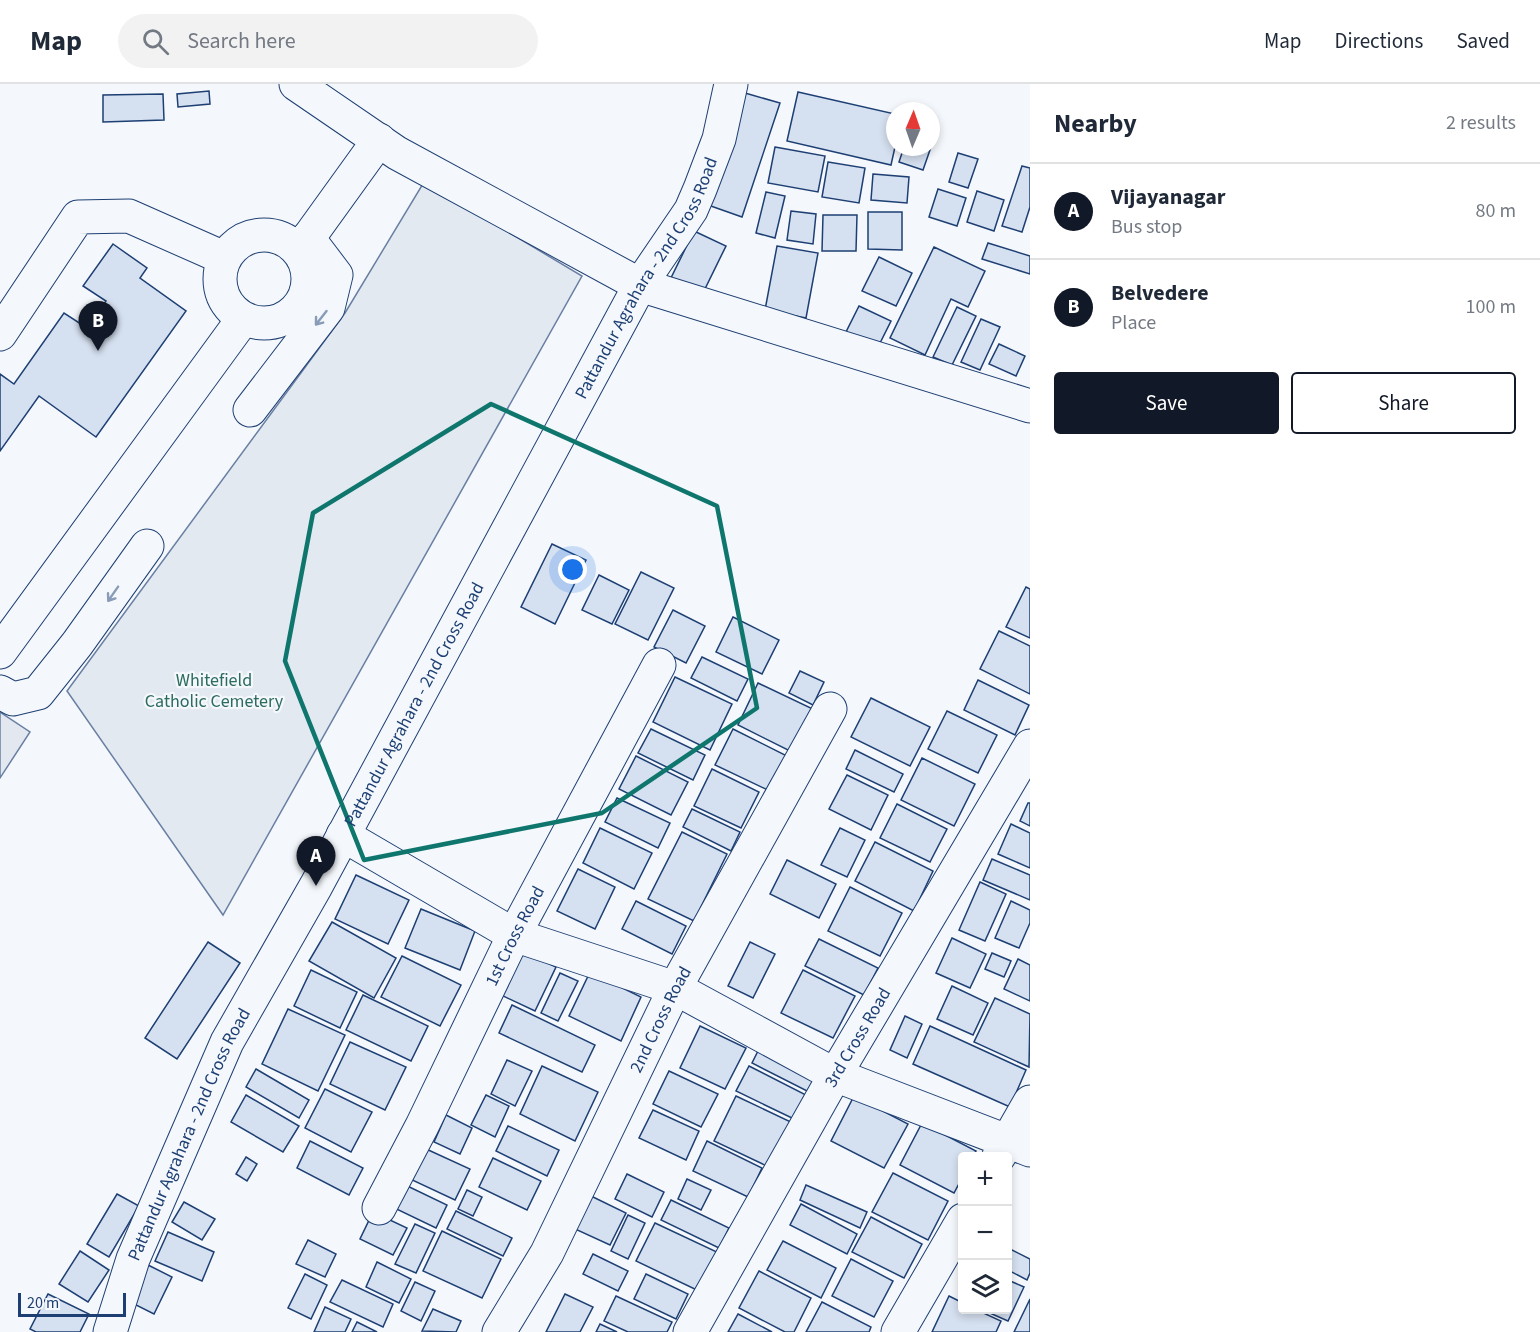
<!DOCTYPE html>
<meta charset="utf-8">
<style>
:root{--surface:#fff;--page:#f2f2f3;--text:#1f2937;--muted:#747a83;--line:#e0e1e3;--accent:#111827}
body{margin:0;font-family:"Source Sans 3",sans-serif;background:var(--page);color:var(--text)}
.controls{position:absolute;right:18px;bottom:18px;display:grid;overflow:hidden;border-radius:6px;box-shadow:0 3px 9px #0003}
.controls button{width:54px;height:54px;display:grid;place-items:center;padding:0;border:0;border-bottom:2px solid var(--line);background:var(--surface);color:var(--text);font:30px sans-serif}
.compass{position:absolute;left:886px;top:18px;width:54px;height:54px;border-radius:50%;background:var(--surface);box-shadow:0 3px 9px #0003;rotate:2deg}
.scale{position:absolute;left:18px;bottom:15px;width:108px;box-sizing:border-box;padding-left:6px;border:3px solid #1d3f73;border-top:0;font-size:16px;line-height:21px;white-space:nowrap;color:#1d3f73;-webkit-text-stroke:4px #f4f7fb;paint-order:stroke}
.you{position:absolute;left:573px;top:486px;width:21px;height:21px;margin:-15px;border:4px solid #fff;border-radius:50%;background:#1a73e8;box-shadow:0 0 0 9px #1a73e833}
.badge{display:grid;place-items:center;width:39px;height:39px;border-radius:50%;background:var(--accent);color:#fff;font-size:20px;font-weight:700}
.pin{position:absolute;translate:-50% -50px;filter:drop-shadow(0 2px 3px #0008)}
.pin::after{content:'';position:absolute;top:32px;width:21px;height:18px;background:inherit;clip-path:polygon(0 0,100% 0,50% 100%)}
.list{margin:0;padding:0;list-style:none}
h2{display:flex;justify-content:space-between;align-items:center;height:78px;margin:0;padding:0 24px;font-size:26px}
h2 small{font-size:20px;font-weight:400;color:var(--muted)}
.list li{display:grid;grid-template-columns:39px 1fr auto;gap:18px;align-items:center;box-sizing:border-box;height:96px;padding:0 24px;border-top:2px solid var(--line)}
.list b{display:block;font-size:22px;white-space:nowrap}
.list p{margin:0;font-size:20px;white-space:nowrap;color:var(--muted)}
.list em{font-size:20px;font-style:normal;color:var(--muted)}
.actions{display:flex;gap:12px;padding:18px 24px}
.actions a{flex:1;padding:14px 0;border:2px solid var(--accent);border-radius:6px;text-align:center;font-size:21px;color:var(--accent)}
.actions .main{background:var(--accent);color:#fff}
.icon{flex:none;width:33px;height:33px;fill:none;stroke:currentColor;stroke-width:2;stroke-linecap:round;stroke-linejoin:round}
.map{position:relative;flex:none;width:1030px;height:1248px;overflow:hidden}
header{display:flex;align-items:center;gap:36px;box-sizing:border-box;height:84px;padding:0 30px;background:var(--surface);border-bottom:2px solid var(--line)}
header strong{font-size:28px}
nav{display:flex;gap:33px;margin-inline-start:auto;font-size:21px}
.search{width:420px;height:54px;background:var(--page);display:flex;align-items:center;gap:15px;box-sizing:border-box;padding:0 21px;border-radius:33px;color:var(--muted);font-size:22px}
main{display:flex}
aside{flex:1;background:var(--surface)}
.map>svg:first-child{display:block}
.green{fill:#e3e9f0;stroke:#687fa3;stroke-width:1.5}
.parking{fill:#e3e8f0;stroke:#687fa3;stroke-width:1.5}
.building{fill:#d5e0f0;stroke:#1d3f73;stroke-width:1.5}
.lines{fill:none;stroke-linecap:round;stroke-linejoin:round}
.minor-casing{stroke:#1d3f73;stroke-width:35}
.minor{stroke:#f4f7fb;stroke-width:33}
.oneway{stroke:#889bb7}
.marked{fill:none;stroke:#0f766e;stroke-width:4.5;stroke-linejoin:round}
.labels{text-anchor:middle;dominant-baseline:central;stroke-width:4.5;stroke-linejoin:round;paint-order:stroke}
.street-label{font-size:18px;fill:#1d3f73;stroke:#f4f7fb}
.park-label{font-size:18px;fill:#2c6c60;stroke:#f4f7fb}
</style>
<header>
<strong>Map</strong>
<div class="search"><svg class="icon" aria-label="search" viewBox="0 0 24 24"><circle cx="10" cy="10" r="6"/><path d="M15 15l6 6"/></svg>Search here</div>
<nav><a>Map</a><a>Directions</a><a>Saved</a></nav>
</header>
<main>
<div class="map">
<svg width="1030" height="1248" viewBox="0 0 1030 1248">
<rect width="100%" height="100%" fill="#f4f7fb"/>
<!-- green -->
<path class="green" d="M424 98 582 192 223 831 67 607 345 229Z"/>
<!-- parking -->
<path class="parking" d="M0 628 30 648 0 694Z"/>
<!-- building -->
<g class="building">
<path d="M209 7 210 20 178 23 177 10Z"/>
<path d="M798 8 895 30V63L891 81 787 57Z"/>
<path d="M745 9 780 19 742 133 708 121Z"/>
<path d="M163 10 164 36 103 38V11Z"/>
<path d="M775 63 825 72 818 108 768 99Z"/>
<path d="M904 63H931L923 86 899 78Z"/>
<path d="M958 69 978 75 968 104 949 98Z"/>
<path d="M828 78 865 84 859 119 822 113Z"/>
<path d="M1022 82 1030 84V123L1022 148 1002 142Z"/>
<path d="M873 90 909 93 907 119 871 116Z"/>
<path d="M938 105 966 114 957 142 929 133Z"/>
<path d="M977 107 1004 116 994 147 967 138Z"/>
<path d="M766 108 785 112 775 154 756 149Z"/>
<path d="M791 127 816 130 813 160 787 156Z"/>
<path d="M868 128H902V166L868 165Z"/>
<path d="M823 131H857L856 167H822Z"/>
<path d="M694 147 726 162 700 215 668 200Z"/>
<path d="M988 159 1030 172V190L982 175Z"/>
<path d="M113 160 147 184 140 194 186 227 96 353 39 312 0 367V290L14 300 64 229 87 244 106 217 83 202Z"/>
<path d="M777 162 818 169 806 234 765 226Z"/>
<path d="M934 163 985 187 968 223 951 215 925 271 890 254Z"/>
<path d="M879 173 912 189 896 222 862 207Z"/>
<path d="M859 222 891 237 877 265 845 250Z"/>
<path d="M957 223 976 232 952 281 933 273Z"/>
<path d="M981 235 1000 243 980 286 961 278Z"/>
<path d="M999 260 1025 272 1016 292 989 280Z"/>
<path d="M552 460 586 476 555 540 521 523Z"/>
<path d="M641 488 674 504 648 556 615 540Z"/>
<path d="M599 491 629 506 612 540 582 526Z"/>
<path d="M1026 503 1030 505V554L1006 543Z"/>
<path d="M673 526 705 542 686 579 654 563Z"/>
<path d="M733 533 779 556 762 590 716 568Z"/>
<path d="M999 547 1030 562V610L980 585Z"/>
<path d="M702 573 748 595 737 617 691 594Z"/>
<path d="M800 587 824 598 813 621 789 609Z"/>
<path d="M675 593 732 620 710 666 653 638Z"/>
<path d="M978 596 1029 621 1015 651 964 626Z"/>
<path d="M758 599 815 626 794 669 738 641Z"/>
<path d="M871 614 930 643 910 682 851 653Z"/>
<path d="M947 627 997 651 978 689 928 665Z"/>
<path d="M651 645 705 671 693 696 638 669Z"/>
<path d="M733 645 789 673 772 708 715 681Z"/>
<path d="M855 666 903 690 894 708 846 685Z"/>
<path d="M636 672 688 698 671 731 619 705Z"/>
<path d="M922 674 975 700 954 742 901 716Z"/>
<path d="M712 685 759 708 741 744 694 722Z"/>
<path d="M847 691 888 711 871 746 829 725Z"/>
<path d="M617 714 670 739 658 764 605 738Z"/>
<path d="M1028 719H1030V742L1020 737Z"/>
<path d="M897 720 947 745 930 778 880 754Z"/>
<path d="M692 725 740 748 731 767 683 743Z"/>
<path d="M1011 740 1030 749V784L998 770Z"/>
<path d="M600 744 652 769 634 805 583 779Z"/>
<path d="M840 744 865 756 847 793 821 781Z"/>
<path d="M682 748 727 770 694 837 648 815Z"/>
<path d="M875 758 933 787 914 827 855 797Z"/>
<path d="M992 775 1030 791V816L983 796Z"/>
<path d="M787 776 836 800 819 834 770 810Z"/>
<path d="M578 785 615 803 595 845 557 827Z"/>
<path d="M356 791 409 816 388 860 335 835Z"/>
<path d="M980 798 1006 810 985 857 959 846Z"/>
<path d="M850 803 902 829 880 872 828 847Z"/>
<path d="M636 817 686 842 672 870 622 845Z"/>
<path d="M1011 817 1030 826V839L1019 864 995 854Z"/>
<path d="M421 825 475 847 460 886 405 864Z"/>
<path d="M332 838 396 874 374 914 309 877Z"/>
<path d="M952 854 986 870 970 904 936 889Z"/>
<path d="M819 855 878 884 864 911 805 882Z"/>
<path d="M208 858 240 879 177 975 145 954Z"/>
<path d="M750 858 775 870 753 914 728 902Z"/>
<path d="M522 867 556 883 535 927 501 911Z"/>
<path d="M992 869 1011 877 1004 893 985 885Z"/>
<path d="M402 872 461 901 440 942 381 913Z"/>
<path d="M1018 875 1030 881V917L1004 905Z"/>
<path d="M311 886 357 908 340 944 294 922Z"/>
<path d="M803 886 855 912 833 954 781 929Z"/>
<path d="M590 888 641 913 621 957 569 932Z"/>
<path d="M560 889 578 897 558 937 541 929Z"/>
<path d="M952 902 988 919 973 951 937 935Z"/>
<path d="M363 911 428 942 411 977 346 946Z"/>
<path d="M995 914 1030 930 1029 983 974 958Z"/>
<path d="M512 921 595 961 582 988 499 949Z"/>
<path d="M288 925 345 951 318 1007 262 980Z"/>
<path d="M905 932 922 940 907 974 890 966Z"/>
<path d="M700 942 746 964 725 1005 680 984Z"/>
<path d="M930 942 1026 986 1010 1023 913 980Z"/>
<path d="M350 958 406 983 385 1026 330 1000Z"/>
<path d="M759 965 815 994 809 1008 752 979Z"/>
<path d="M507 976 532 987 515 1022 491 1010Z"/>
<path d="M542 982 598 1008 575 1057 520 1030Z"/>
<path d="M749 982 806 1011 794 1035 736 1007Z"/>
<path d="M256 985 309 1016 299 1034 246 1003Z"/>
<path d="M669 987 718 1010 701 1043 653 1020Z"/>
<path d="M325 1005 372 1028 351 1068 305 1044Z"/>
<path d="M246 1011 299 1042 283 1068 231 1038Z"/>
<path d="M486 1011 509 1022 495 1053 471 1041Z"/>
<path d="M736 1012 793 1039 771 1084 714 1057Z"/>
<path d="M854 1012 908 1040 884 1084 831 1057Z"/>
<path d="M653 1026 699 1047 686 1076 639 1054Z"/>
<path d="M446 1031 472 1044 460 1070 434 1058Z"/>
<path d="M922 1039 976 1067 973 1072H963V1092L954 1109 900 1081Z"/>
<path d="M508 1042 559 1066 547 1092 496 1067Z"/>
<path d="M310 1057 363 1084 349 1111 297 1084Z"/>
<path d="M707 1057 762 1084 748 1113 693 1087Z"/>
<path d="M424 1064 470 1085 455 1116 410 1095Z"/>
<path d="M246 1073 257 1080 247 1097 236 1090Z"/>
<path d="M493 1074 541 1097 527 1126 479 1103Z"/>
<path d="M893 1089 948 1117 928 1156 872 1128Z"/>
<path d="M627 1090 664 1108 652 1133 615 1115Z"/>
<path d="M687 1095 711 1106 701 1126 678 1115Z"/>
<path d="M397 1097 447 1121 436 1144 386 1120Z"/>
<path d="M806 1101 867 1128 860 1144 800 1116Z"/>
<path d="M467 1106 482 1113 473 1132 458 1125Z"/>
<path d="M117 1110 139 1122 109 1173 87 1160Z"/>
<path d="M591 1112 626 1129 610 1161 575 1145Z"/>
<path d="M671 1116 729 1144 719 1164 661 1136Z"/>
<path d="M184 1118 215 1135 202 1156 172 1138Z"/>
<path d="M801 1120 857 1150 847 1170 790 1141Z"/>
<path d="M456 1127 512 1154 503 1172 447 1145Z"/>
<path d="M373 1128 407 1144 393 1171 360 1155Z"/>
<path d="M628 1131 645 1139 628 1175 611 1167Z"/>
<path d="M871 1133 922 1160 904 1194 852 1168Z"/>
<path d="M655 1139 719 1169 701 1208 636 1177Z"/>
<path d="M415 1140 435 1149 416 1189 395 1180Z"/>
<path d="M442 1147 501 1175 482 1214 423 1187Z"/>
<path d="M168 1148 214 1168 202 1197 155 1177Z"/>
<path d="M308 1156 336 1170 325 1193 296 1180Z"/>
<path d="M783 1157 836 1184 821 1214 767 1186Z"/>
<path d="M1008 1164 1030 1175V1189L1027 1196 1008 1186Z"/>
<path d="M80 1167 109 1186 88 1218 59 1200Z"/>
<path d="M593 1170 628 1187 618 1207 583 1190Z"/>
<path d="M851 1175 893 1197 874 1233 832 1212Z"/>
<path d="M377 1178 411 1195 399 1219 366 1203Z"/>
<path d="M148 1181 172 1193 154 1230 130 1218Z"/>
<path d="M759 1187 811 1214 794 1248H785L739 1224Z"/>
<path d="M305 1190 327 1201 311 1235 288 1224Z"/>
<path d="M646 1190 688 1210 676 1235 634 1215Z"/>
<path d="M342 1196 393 1220 383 1243 330 1218Z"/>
<path d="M1008 1196 1024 1203 1008 1237 983 1226H1008Z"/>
<path d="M415 1198 435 1207 421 1237 401 1227Z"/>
<path d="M48 1210 89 1230 80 1248H36L30 1245Z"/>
<path d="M565 1210 593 1223 580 1248H546Z"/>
<path d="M616 1212 672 1238 667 1248H628L604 1237Z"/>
<path d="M949 1212 963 1219V1226H977L1001 1237 996 1248H932Z"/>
<path d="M1030 1215V1248H1014Z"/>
<path d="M822 1218 871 1243 869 1248H806Z"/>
<path d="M325 1223 351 1235 345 1248H314Z"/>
<path d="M433 1225 461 1237 456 1248 422 1247Z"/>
<path d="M738 1230 772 1248H728Z"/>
<path d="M357 1238 377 1248H352Z"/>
<path d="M600 1240 617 1248H596Z"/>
</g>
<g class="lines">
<!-- minor casing -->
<g class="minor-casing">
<g id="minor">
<path d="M296 0 397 69 640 201 1030 322"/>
<circle cx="264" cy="195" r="44"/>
<path d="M299 167 379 56"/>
<path d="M0 250 78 133 129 132 224 174"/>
<path d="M250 326 328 224 336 191 308 154"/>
<path d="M0 568 243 235"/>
<path d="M0 608 13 615 38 609 77 560 147 462"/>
<path d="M343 751 514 851 675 904 835 991 1030 1066"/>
<path d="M999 1072 1030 1018"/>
<path id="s1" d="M379 1124 422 1042 514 851 659 581"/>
<path id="s2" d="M110 1248 133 1175 227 958 316 802 640 201 691 126 700 105 719 55 731 0"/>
<path id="s3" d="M499 1248 547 1169 675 904 830 625"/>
<path id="s4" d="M690 1248 835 991 1030 662"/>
<path d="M898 1248 963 1136"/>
</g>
</g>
<!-- minor -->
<use href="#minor" class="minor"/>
</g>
<!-- one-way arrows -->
<defs><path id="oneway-shaft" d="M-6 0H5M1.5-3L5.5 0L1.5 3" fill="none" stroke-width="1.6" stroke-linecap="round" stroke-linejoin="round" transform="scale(1.5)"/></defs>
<g class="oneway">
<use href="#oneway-shaft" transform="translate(321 234) rotate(128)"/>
<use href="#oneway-shaft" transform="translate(113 510) rotate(125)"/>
</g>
<!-- marked area -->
<path class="marked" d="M491 320 717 422 757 624 602 729 364 776 285 577 313 429Z"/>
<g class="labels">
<!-- street labels -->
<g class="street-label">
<text stroke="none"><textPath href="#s2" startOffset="1185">Pattandur Agrahara - 2nd Cross Road</textPath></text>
<text stroke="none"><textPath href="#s2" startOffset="699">Pattandur Agrahara - 2nd Cross Road</textPath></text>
<text stroke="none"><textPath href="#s1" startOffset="304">1st Cross Road</textPath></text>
<text stroke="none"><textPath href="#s3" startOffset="352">2nd Cross Road</textPath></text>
<text stroke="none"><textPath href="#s4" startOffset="339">3rd Cross Road</textPath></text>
<text stroke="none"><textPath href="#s2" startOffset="213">Pattandur Agrahara - 2nd Cross Road</textPath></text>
</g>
<!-- park labels -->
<g class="park-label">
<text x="214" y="596">Whitefield<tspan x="214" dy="21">Catholic Cemetery</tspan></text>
</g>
</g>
</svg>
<div class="controls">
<button>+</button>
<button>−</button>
<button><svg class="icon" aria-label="layers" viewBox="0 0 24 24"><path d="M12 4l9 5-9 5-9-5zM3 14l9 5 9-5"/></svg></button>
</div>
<svg class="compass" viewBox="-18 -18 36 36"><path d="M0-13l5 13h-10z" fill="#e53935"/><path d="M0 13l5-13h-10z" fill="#747a83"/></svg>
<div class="scale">20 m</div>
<div class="you"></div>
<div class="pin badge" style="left:316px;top:802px">A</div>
<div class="pin badge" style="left:98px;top:267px">B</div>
</div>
<aside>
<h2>Nearby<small>2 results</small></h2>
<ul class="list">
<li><span class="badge">A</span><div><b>Vijayanagar</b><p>Bus stop</p></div><em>80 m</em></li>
<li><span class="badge">B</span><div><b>Belvedere</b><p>Place</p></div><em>100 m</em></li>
</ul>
<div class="actions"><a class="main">Save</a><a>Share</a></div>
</aside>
</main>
